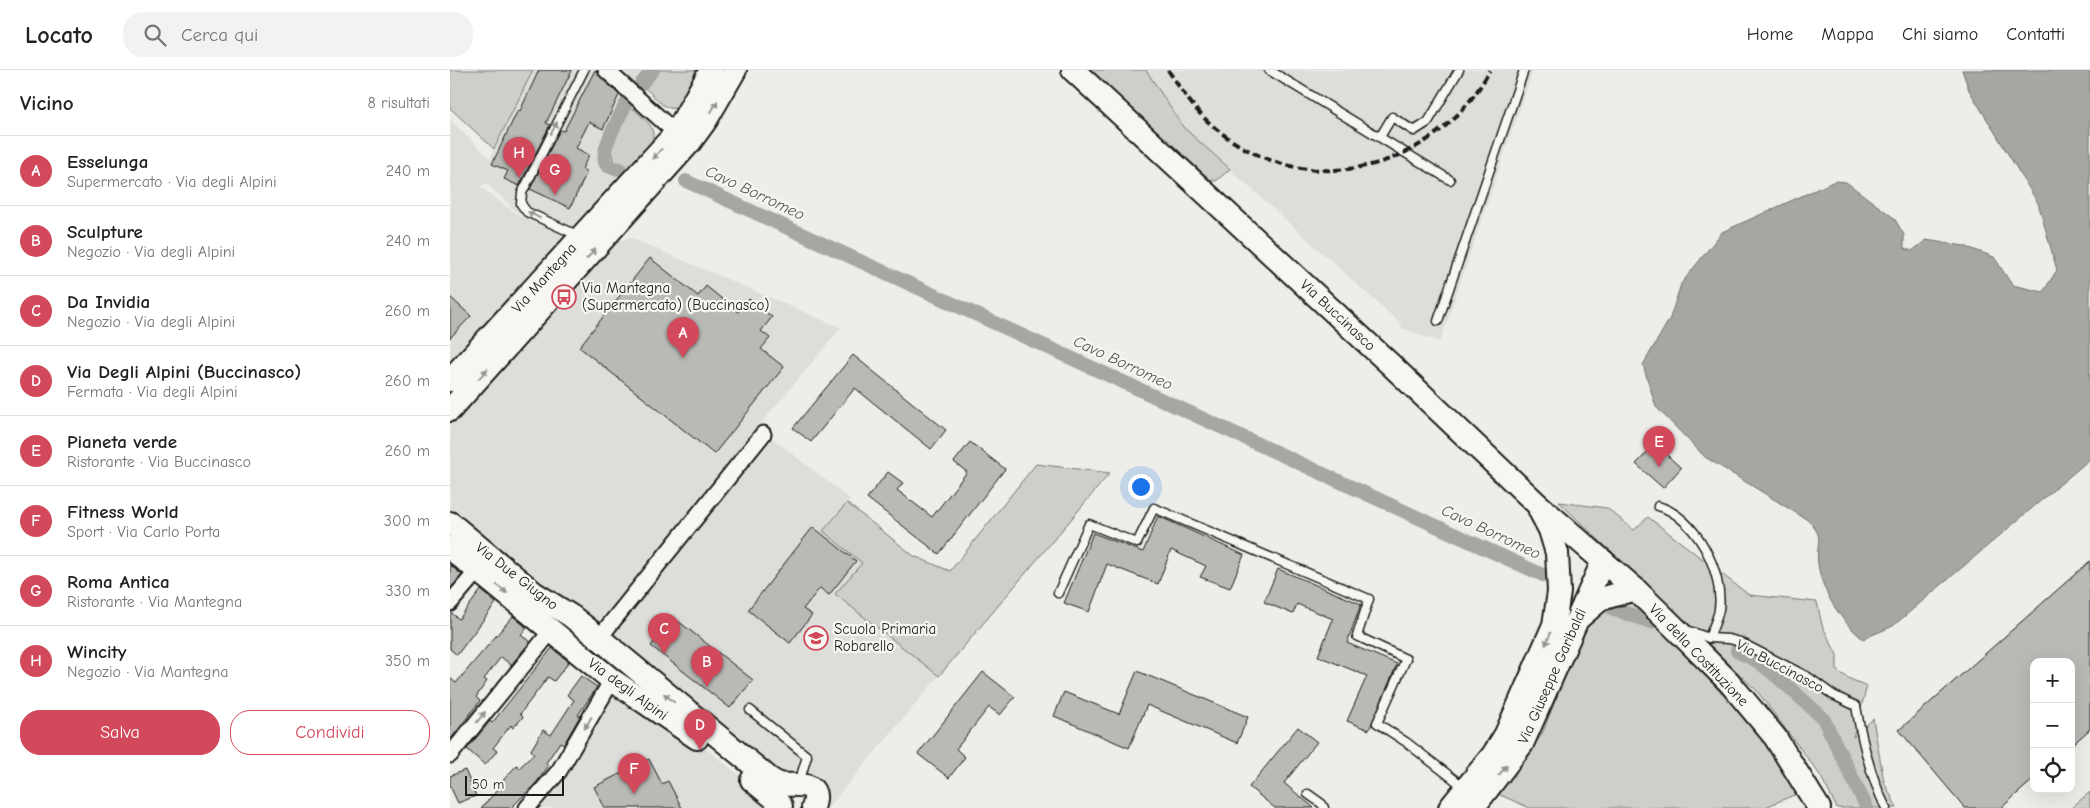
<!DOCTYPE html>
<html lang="it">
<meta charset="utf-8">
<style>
:root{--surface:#fff;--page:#f2f2f2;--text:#222;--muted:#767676;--line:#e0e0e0;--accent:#d1495b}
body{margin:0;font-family:"Comic Neue",sans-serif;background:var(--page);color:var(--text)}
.controls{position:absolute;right:15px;bottom:15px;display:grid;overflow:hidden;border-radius:10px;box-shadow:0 5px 20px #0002}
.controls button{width:45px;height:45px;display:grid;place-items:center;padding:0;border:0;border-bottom:1px solid var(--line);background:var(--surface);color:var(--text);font:25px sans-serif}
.scale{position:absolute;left:15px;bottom:12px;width:99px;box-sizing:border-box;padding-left:5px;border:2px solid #1c1c1c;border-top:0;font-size:14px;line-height:18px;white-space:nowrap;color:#1c1c1c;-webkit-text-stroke:4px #f6f6f2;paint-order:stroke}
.you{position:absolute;left:690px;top:416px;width:18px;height:18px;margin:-12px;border:4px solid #fff;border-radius:50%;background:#1a73e8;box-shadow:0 0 0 8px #1a73e833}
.badge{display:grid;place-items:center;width:32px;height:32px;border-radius:50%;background:var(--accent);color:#fff;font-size:16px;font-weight:700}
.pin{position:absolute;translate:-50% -41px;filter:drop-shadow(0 1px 2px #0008)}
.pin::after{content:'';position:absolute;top:26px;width:18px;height:15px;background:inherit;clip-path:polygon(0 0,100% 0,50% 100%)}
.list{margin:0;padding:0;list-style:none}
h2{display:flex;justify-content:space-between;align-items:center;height:65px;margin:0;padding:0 20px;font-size:21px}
h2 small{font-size:16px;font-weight:400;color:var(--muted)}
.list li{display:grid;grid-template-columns:32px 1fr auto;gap:15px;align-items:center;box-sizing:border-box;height:70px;padding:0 20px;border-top:1px solid var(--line)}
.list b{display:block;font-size:19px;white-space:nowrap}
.list p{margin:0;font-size:16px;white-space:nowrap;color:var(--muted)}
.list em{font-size:16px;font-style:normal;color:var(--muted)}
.actions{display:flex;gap:10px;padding:15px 20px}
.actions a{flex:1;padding:11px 0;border:1px solid var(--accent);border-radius:20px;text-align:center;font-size:18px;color:var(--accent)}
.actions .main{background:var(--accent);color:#fff}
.icon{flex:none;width:28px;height:28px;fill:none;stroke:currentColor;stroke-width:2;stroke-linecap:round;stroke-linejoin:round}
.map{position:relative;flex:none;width:1640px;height:738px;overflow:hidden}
header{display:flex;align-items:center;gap:30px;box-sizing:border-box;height:70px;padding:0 25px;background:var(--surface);border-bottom:1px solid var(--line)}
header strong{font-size:24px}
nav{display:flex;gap:28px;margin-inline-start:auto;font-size:18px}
.search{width:350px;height:45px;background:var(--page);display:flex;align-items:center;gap:12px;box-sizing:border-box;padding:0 18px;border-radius:20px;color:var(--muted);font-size:19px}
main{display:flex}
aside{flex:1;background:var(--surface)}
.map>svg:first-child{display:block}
.built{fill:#ddddda;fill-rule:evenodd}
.green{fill:#cececb;stroke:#757574}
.water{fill:#a6a6a3;stroke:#6f6f6d}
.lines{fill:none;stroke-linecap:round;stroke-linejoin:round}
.canal{stroke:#a6a6a3;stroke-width:14}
.building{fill:#b9b9b6;stroke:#1c1c1c}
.lane-casing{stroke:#1c1c1c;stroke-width:11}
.street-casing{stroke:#1c1c1c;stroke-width:19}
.secondary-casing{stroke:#1c1c1c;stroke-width:26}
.lane{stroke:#f6f6f2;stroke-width:8}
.street{stroke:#f6f6f2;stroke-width:15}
.secondary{stroke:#f6f6f2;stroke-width:22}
.rail{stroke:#1c1c1c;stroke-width:4;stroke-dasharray:8 4;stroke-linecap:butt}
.oneway{fill:#949492}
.labels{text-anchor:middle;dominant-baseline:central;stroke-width:4.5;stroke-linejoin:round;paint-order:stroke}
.street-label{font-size:15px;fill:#1c1c1c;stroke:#f6f6f2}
.poi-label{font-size:15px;fill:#1c1c1c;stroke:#f6f6f2;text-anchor:start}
.water-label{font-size:16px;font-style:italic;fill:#535352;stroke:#f6f6f2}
</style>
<header>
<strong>Locato</strong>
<div class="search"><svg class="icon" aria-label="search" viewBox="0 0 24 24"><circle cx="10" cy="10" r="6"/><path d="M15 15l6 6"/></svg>Cerca qui</div>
<nav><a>Home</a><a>Mappa</a><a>Chi siamo</a><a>Contatti</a></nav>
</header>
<main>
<aside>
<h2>Vicino<small>8 risultati</small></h2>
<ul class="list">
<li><span class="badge">A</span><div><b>Esselunga</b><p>Supermercato · Via degli Alpini</p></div><em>240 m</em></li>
<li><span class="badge">B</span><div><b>Sculpture</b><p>Negozio · Via degli Alpini</p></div><em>240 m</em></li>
<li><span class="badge">C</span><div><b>Da Invidia</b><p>Negozio · Via degli Alpini</p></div><em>260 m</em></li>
<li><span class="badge">D</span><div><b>Via Degli Alpini (Buccinasco)</b><p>Fermata · Via degli Alpini</p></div><em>260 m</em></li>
<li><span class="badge">E</span><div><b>Pianeta verde</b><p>Ristorante · Via Buccinasco</p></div><em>260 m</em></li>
<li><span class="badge">F</span><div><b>Fitness World</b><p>Sport · Via Carlo Porta</p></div><em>300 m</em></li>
<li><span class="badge">G</span><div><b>Roma Antica</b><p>Ristorante · Via Mantegna</p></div><em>330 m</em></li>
<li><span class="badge">H</span><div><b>Wincity</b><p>Negozio · Via Mantegna</p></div><em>350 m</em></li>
</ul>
<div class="actions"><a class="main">Salva</a><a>Condividi</a></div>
</aside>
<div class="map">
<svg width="1640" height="738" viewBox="0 0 1640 738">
<rect width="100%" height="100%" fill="#edede9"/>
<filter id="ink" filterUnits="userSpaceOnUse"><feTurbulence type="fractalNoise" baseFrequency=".02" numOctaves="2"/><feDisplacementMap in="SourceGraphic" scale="10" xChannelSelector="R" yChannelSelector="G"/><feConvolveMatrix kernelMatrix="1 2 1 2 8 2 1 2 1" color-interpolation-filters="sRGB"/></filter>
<g filter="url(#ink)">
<!-- built -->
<g class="built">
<path d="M83 0H204L195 11 160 74 173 105 123 179 181 168 391 258 308 357 400 429 397 433 464 486 557 525 378 738 330 704 0 445V49L41 90 44 79ZM36 113 72 147V148L30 117Z"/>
<path d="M694 0H1083L990 272 951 258 952 255 733 57Z"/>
<path d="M163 613 229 657 330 738H81Z"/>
</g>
<!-- green -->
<g class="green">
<path d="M0 0H83L44 79 0 38Z"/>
<path d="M209 0H250L231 36C217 45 205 27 195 18Z"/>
<path d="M638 0H696L733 57 780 99 766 111 761 110Z"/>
<path d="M181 37C192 47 209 57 201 73L173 105 165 102 160 74Z"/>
<path d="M586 394 660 403 489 606 385 524 412 493 373 461 397 433 464 486 500 501Z"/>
<path d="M1109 432 1157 438 1184 460 1198 447 1299 525 1367 532 1372 555 1387 585V601L1400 609 1417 616 1403 667 1423 649 1434 712 1447 738H1387L1370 705 1307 621Z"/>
<path d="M1186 533 1316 670 1349 723 1313 738H1080L1048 724 1092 664 1138 548 1159 535Z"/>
<path d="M1640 722V738H1621Z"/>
</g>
<!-- water -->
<path class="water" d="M1512 0H1640V389L1443 556 1413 569C1391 551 1372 523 1368 494 1365 471 1377 468 1356 449L1255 387 1206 337 1193 295 1220 248 1231 214 1272 162 1385 111 1396 112 1444 148 1454 165V178L1462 181 1476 170 1514 176 1544 187 1562 215 1593 222 1607 200 1588 133 1519 20Z"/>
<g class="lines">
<!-- canal -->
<g class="canal">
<path d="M191 14 203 0"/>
<path d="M170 99C165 98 159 98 156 94 148 83 171 44 177 32"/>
<path d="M236 111 1095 506"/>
<path d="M1163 539 1202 552"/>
<path d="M1287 581 1307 591 1324 604 1373 648 1417 738"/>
</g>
</g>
<!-- building -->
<g class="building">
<path d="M89 0H122L96 53 100 55 69 116 54 109 58 101 42 94 68 40 70 41Z"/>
<path d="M145 0 169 25 153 59 139 52 126 78 139 85 132 99 137 102 120 138 80 119 110 60 114 61Z"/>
<path d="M200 188 248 226 256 216 288 242 299 229 322 247 311 261 320 268 311 279 334 297 264 384 129 277Z"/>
<path d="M0 227 21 246 0 268Z"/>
<path d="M403 285 496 360 481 379 405 318 361 372 343 358Z"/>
<path d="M520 372 555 399 489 484 417 428 438 402 453 413 447 420 482 447 517 402 504 392Z"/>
<path d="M1205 374 1231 398 1213 418 1186 394Z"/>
<path d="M708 446 794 485 780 518 750 507 756 496 721 480 708 514 657 494 639 542 614 533 643 463 693 482Z"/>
<path d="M363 457 406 491 379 525 370 518 353 539 362 545 340 573 298 540Z"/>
<path d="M1640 491V659L1621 676V592H1584V709L1551 738H1515L1449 660Z"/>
<path d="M0 495 12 505 0 519Z"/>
<path d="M828 499 911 534 897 573 947 594 919 660 897 651 917 606 868 586 883 549 847 534 843 544 814 532Z"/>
<path d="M31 520 46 533 7 585 0 579V542L9 549Z"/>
<path d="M63 546 77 558 71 565 80 572 61 595 51 587 34 609 37 611 26 627 30 631 0 670V608L6 613Z"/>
<path d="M223 547 303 610 280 638 201 576Z"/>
<path d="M102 578 119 592 104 611 98 607 70 644 73 647 63 658 61 655 43 678 47 681 35 695 17 679 40 651 42 653Z"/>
<path d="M687 601 798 647 787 673 697 635 679 678 604 646 614 622 669 644Z"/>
<path d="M533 602 565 627 550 645 539 637 506 679 515 687 499 708 468 684Z"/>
<path d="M131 606 147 617 128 645 130 646 114 674 110 672 96 693 98 697 86 713 61 738H31L52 715 47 717 67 695 69 698 84 684 81 680 93 660 101 665 124 630 117 625Z"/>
<path d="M848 657 867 672 834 713 864 738H825L799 717Z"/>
<path d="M199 689 212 714 218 711 232 738H155L144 717Z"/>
<path d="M15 700 26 726 8 733 0 716V706Z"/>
</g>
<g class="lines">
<!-- lane casing -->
<g class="lane-casing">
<g id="lane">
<path d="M819 0 1000 110"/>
<path d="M930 67 942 47 964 61 978 52 1009 0"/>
<path d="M129 166 77 142 71 134 72 123 134 0"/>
<path d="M988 251 1074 0"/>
<path d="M1208 436C1245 446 1274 502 1269 539 1268 548 1262 559 1259 568"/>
<path d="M608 523 639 454 687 473 704 438 919 529 907 566 956 589 927 653 956 672 1014 717"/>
<path d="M1239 561 1259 568 1279 569 1290 572 1358 607 1383 625 1406 636C1412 672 1420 706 1436 738"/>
<path d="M300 640 357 686 349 713"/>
<path d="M858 724 872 734 874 738"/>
</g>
</g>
<!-- street casing -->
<g class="street-casing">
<g id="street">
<path d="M156 0 226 63"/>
<path d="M0 533 28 500"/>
<path d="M149 568 313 364"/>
<path d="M0 685 102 560"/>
<path d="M77 738 109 701 162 610"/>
</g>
</g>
<!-- secondary casing -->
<g class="secondary-casing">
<g id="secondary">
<path d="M623 0 941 295 1085 432 1185 519 1223 556 1279 612 1325 667 1369 738"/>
<path d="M0 310 226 63 261 0"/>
<path d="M0 340 240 72 256 50 285 0"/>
<path d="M0 453 84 523 121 546 149 568 320 709C323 711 326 713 330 714 344 717 373 708 363 738"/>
<path d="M0 478 162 610 247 668"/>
<path d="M1130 547 1151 529 1185 519"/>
<path d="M302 710 324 728 331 736"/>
<path d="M1000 738 1043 685 1056 664 1104 555 1109 522 1107 483 1100 460 1090 441"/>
<path d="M1023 738 1072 674 1153 491"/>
</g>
</g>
<!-- lane -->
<use href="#lane" class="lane"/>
<!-- street -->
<use href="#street" class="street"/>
<!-- secondary -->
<use href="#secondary" class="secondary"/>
<!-- rail -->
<path class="rail" d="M718 0C733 23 747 44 769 61 860 134 987 100 1040 0"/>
</g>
<!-- one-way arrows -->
<defs><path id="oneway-solid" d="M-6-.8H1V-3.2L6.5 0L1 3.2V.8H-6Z" transform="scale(1.25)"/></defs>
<g class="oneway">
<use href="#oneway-solid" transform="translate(264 37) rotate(-60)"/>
<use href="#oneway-solid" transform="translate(104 58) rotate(-63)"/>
<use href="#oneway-solid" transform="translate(207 84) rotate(132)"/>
<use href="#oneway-solid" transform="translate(84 145) rotate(-152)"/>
<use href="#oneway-solid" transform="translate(141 184) rotate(-48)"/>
<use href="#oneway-solid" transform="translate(33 304) rotate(-48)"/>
<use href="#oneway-solid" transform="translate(52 519) rotate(39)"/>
<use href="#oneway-solid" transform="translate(1098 569) rotate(112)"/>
<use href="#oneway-solid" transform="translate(219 628) rotate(-140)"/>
<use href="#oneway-solid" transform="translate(31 647) rotate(-51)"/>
<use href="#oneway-solid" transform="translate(138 653) rotate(121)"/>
<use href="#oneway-solid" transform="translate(1053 700) rotate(-51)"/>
</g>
</g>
<!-- icons -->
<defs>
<g id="bus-ring" transform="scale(1.25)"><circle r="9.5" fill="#f6f6f2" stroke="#d1495b" stroke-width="1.5"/><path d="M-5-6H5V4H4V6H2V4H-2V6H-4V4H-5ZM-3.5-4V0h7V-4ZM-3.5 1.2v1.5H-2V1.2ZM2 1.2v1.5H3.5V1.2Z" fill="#d1495b"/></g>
<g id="school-ring" transform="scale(1.25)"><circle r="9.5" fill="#f6f6f2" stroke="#d1495b" stroke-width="1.5"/><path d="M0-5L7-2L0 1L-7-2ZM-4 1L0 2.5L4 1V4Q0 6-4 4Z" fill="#d1495b"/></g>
</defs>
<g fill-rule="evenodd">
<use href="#bus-ring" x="114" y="227"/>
<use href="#school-ring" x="366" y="568"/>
</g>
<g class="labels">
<!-- street labels -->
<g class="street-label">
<text transform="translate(94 208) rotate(-48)">Via Mantegna</text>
<text transform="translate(888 245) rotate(43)">Via Buccinasco</text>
<text transform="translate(67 506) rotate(38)">Via Due Giugno</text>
<text transform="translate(1249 585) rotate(46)">Via della Costituzione</text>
<text transform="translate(1330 596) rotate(28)">Via Buccinasco</text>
<text transform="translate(1102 606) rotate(-66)">Via Giuseppe Garibaldi</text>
<text transform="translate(178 619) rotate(36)">Via degli Alpini</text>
</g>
<!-- poi labels -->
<g class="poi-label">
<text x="132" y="218">Via Mantegna<tspan x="132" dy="17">(Supermercato) (Buccinasco)</tspan></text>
<text x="384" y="559">Scuola Primaria<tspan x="384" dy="17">Robarello</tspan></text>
</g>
<!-- water labels -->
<g class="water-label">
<text transform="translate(305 123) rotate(25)">Cavo Borromeo</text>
<text transform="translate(673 293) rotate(25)">Cavo Borromeo</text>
<text transform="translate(1041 462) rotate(25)">Cavo Borromeo</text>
</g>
</g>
</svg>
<div class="controls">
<button>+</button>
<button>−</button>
<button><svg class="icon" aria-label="locate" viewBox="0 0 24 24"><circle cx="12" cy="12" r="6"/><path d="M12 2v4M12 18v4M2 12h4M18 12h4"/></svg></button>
</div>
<div class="scale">50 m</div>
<div class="you"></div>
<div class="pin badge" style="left:233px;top:288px">A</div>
<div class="pin badge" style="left:257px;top:617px">B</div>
<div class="pin badge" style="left:214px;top:584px">C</div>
<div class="pin badge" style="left:250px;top:680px">D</div>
<div class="pin badge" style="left:1209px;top:397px">E</div>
<div class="pin badge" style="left:184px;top:724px">F</div>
<div class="pin badge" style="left:105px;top:125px">G</div>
<div class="pin badge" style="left:69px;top:108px">H</div>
</div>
</main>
